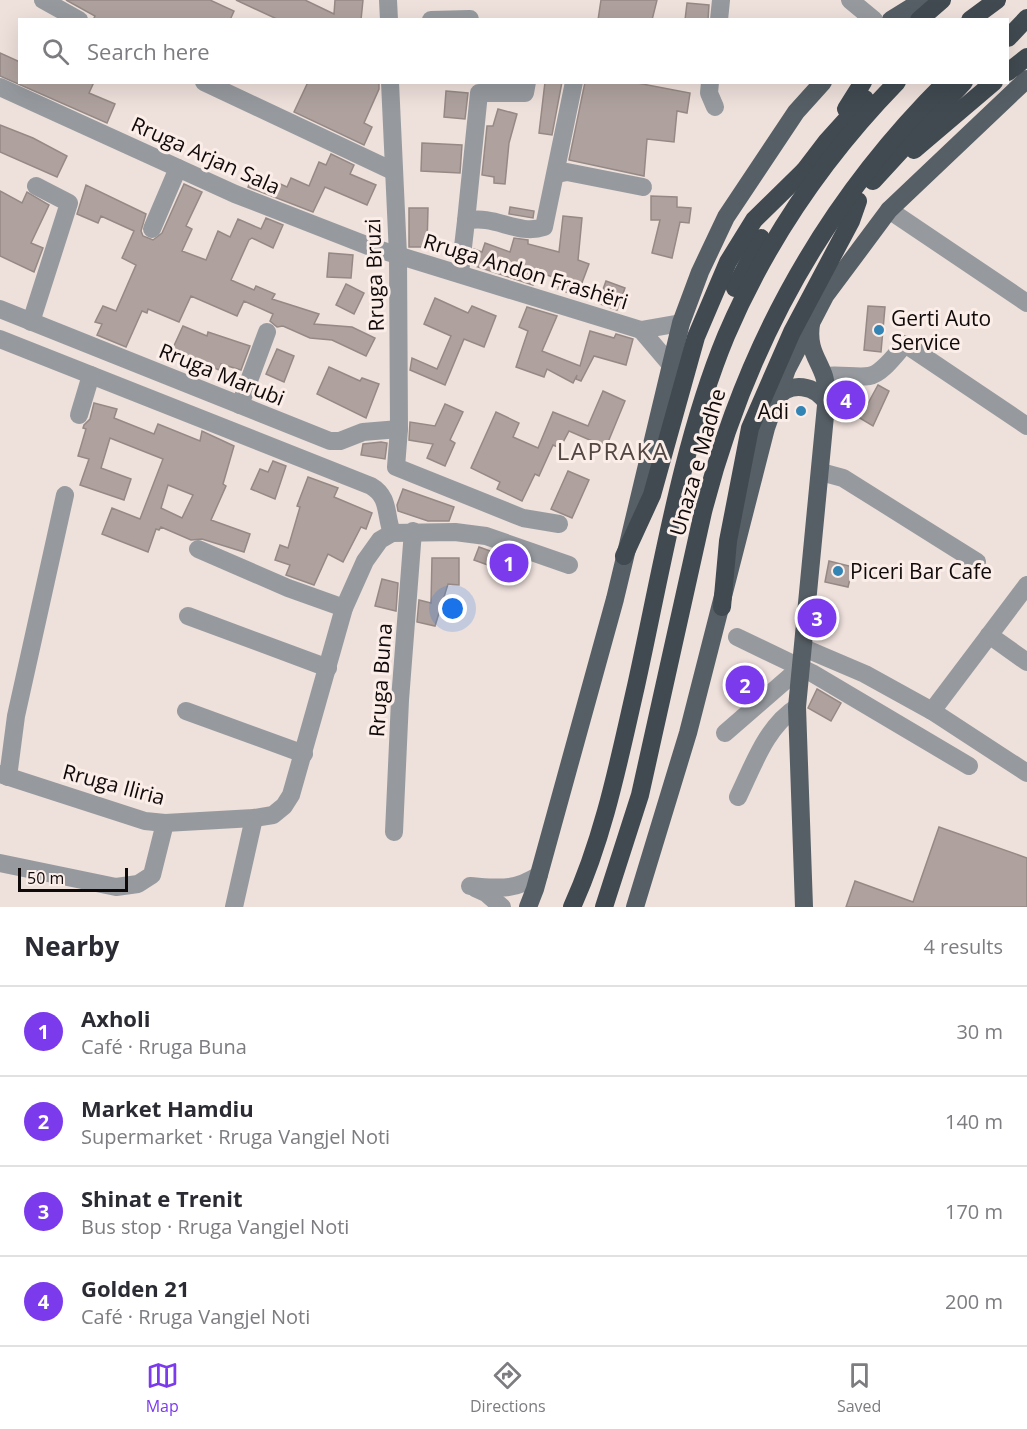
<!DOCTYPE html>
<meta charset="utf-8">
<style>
:root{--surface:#fff;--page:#f2f2f3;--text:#2b2b33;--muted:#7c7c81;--line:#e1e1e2;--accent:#7c3aed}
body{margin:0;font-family:"Open Sans",sans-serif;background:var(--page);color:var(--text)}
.scale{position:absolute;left:18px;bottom:15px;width:110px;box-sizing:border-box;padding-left:6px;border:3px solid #0f0a09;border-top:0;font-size:16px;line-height:21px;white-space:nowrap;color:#0f0a09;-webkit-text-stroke:4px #fbede8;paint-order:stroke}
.you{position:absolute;left:453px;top:609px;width:21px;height:21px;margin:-15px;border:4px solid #fff;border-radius:50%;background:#1a73e8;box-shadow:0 0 0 9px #1a73e833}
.badge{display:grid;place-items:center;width:39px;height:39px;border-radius:50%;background:var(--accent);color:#fff;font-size:20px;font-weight:700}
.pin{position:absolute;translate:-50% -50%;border:3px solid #fff;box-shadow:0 2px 6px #0006}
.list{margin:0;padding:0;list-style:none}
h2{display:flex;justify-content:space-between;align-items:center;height:78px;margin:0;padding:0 24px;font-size:26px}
h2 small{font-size:20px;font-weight:400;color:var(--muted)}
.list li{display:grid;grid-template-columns:39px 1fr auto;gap:18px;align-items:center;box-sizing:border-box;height:90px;padding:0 24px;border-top:2px solid var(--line)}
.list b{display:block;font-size:22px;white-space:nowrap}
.list p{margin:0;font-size:20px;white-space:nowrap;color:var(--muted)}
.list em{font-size:20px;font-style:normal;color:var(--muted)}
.icon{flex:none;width:33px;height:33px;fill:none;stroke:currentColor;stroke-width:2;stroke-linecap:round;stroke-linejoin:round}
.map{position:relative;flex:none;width:1027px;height:907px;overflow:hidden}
.search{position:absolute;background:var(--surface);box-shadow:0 6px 24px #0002;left:18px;right:18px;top:18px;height:66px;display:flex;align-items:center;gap:15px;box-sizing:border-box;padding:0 21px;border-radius:0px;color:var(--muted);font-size:22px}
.sheet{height:438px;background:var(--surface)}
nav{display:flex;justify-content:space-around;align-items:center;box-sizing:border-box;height:84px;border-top:2px solid var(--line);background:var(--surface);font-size:16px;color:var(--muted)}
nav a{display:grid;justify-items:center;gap:3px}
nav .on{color:var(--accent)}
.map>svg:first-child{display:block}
.building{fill:#afa29e;stroke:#968985;stroke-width:1.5;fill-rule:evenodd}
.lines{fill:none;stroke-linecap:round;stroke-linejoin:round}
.minor{stroke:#969a9e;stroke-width:18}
.major{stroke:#565f65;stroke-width:18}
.highway{stroke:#404a50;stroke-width:18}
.poi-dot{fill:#3284b5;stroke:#fbede8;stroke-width:2}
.labels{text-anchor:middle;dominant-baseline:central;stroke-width:6;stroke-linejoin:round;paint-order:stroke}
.street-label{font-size:21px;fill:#0f0a09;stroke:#fbede8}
.poi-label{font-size:21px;fill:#0f0a09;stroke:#fbede8;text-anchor:start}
.quarter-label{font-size:24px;letter-spacing:1.5px;fill:#524643;stroke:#fbede8}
</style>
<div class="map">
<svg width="1027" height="907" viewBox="0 0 1027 907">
<rect width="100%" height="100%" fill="#eee0db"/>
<!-- building -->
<g class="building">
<path d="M66 0H210L234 11 230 20H93L95 16Z"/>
<path d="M236 0H305L334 14 335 0H363L361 20H279Z"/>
<path d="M601 0H657L652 20H598Z"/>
<path d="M687 3 709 5 708 20H685Z"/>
<path d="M0 53 20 62V82H94L89 93 115 104 107 123 0 76Z"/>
<path d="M308 82H379V89L364 123 372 127 364 145 294 112Z"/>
<path d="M545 82H562L552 135 539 133Z"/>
<path d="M585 82H632L690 93 687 113 677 111 674 142 647 139 644 176 569 160Z"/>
<path d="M446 91 468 93 465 119 444 117Z"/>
<path d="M498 109 517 114 509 143 505 184 494 183V177L482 175 487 126H493Z"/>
<path d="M0 125 33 138 67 156 57 177 0 152Z"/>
<path d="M422 143 462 145 460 173 421 171Z"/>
<path d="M331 154 354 165 350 174 376 185 367 205 325 187 313 212 248 187 254 172 287 187 291 178 309 186 319 162 326 165Z"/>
<path d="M184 184 202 192 186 226 192 229 182 251 206 260 218 231 230 237 238 219 261 229 266 218 283 225 273 248 252 238 249 240 231 280 254 290 256 286 275 294 272 299 319 314 314 324 352 327 375 338 366 356 332 340 310 338 283 326 277 327 270 321 273 314 244 301 237 316 191 296 179 322 148 309 147 313 142 311 126 347 97 335 102 324 95 322 103 306 116 311 136 265 122 258 134 231 101 216 98 223 77 214 86 185 146 214 141 231 143 236 153 240 162 233Z"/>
<path d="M0 191 22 203 27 192 49 205 31 243 43 248 34 272 0 256Z"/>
<path d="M651 196 677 197V207L691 208 689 223 680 222 672 258 652 253 660 220H651Z"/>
<path d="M510 207 534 211 533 218 509 214Z"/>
<path d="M409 208H428L427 247H409Z"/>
<path d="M563 216 582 218 578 260 589 264 577 296 558 289 562 280 538 272 533 285 472 265 474 249 482 252 485 243 510 252 514 238 528 240V244L559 252Z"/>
<path d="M329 253 353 255 351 278 327 277Z"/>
<path d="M606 281 625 288 617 310 598 303Z"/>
<path d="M346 284 364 293 354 314 336 305Z"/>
<path d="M435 298 468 313 472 306 496 316 484 347 464 339 445 385 410 370 412 358 437 369 451 336 424 324Z"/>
<path d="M868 306 885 307 881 352 864 350Z"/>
<path d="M527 307 557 316 542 351 580 366 590 331 614 338 616 334 633 339 626 365 594 356 581 381 576 379 577 375 573 383 547 369 544 377 516 367 528 331 519 327Z"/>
<path d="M183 326 207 336 208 332 250 346 241 370 221 364 219 370 172 350Z"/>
<path d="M277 349 294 356 284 382 266 374Z"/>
<path d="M329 367 360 381 362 378 379 384 366 418 317 394Z"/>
<path d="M878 385 889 391 873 426 838 405V389L866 407Z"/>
<path d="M603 391 625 401 606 447 569 431 560 448 553 445 539 476 535 474 522 501 497 489 500 482 471 468 496 412 519 423 513 437 538 448 553 412 588 426Z"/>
<path d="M94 403 117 409 114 418 154 434 158 424 200 441 202 431 234 446 223 484 226 486 211 520 250 534 244 552 202 539 191 540 161 527 159 530 156 529 148 552 102 534 112 508 140 519 163 459 110 438 101 468 131 479 124 500 80 485 89 459 78 456 86 429 83 428 84 425 90 419ZM168 485 193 495 182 518 161 508Z"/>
<path d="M445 404 463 412 450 440 455 443 445 466 427 458 433 444 409 440 410 422 435 426Z"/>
<path d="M381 442 387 443 385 459 361 455 363 444Z"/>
<path d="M273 461 286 466 275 499 251 489 260 469 268 472Z"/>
<path d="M568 471 589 480 572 518 551 509Z"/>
<path d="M308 477 338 488 334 497 372 513 366 529 361 527 343 562 328 554 314 585 286 575 290 565 275 560 280 545 288 548 300 507 297 506Z"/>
<path d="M403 489 454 507 449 521H428L398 511 397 505Z"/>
<path d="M479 547 518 561 513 574 474 560Z"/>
<path d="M432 558H459V585L448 584 435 626 417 622 419 600 431 603Z"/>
<path d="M829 561 853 567 848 587 825 582Z"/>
<path d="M382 579 398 583 396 611 375 606Z"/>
<path d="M817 689 841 703 831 721 808 708Z"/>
<path d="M939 827 1027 858V907H846L855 881 913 902Z"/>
</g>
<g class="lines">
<!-- minor -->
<g class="minor">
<path d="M43 0 79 20"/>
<path d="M388 0 389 20"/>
<path d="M850 0 874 20"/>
<path d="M431 20 470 19"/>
<path d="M719 20 721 0"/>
<path d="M204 82 393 171"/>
<path d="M390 82 398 255 399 429 396 467 523 518 559 524"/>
<path d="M710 82 709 93 715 107"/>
<path d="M0 87 235 194 371 247 641 330 681 323"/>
<path d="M557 174 567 172 643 187"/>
<path d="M889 210 1027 303"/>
<path d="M466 221 479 93H525L527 82"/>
<path d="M152 229 178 168"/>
<path d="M460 273 466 221C495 214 517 236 544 227L574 82"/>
<path d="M0 309 330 441H340L363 432 399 429"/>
<path d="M31 322 69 203 36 186"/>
<path d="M641 330 670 364"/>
<path d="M0 339 371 486C390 497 385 515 392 533"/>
<path d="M825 376C840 374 857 378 869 376 882 374 896 354 905 344L1027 426"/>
<path d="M240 405 267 332"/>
<path d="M79 415 91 375"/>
<path d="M821 472 843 478 977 562"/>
<path d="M198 549 288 588 344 608"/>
<path d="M188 616 328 668"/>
<path d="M989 635 1027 662"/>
<path d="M737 637 812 673 969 766"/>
<path d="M804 648 865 674 932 711 1027 773"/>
<path d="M186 711 304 754"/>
<path d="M932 711 1027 585"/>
<path d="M725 733 801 667"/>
<path d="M0 774 145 821 165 823 254 818 273 815 284 806 291 795 344 608 365 561 380 540 392 533 455 532 486 536 569 565"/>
<path d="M8 777 16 716 65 495"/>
<path d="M738 797C754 764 766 727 797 707"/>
<path d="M394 832 400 700 413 531"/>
<path d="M0 863 116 887 138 884 152 875 165 823"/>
<path d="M470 886C500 888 514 891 539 875"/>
<path d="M475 888 486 893 502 907"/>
<path d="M234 907 254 818"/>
</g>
<!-- major -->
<g class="major">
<path d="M891 20 923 0"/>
<path d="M776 399C789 380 817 385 827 404"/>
<path d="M528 907 535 889 615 599 681 323 700 272 726 217 796 112 823 82"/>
<path d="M635 907 688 733 766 428 787 369 825 296 889 210 1027 79"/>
<path d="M804 907 797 707 827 395C827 364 806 357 811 324"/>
</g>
<!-- highway -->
<g class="highway">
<path d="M919 20 942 0"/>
<path d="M970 20 997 0"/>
<path d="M1008 38 1027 18"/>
<path d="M1008 72 1027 57"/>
<path d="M846 109 863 82"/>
<path d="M914 150 994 82"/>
<path d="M798 179 827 141 865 99"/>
<path d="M873 181 964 82"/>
<path d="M735 288 761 238"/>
<path d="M624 556 652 495 696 337 728 262 754 220 804 171"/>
<path d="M722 607 728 541 750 428 792 332 851 221 858 201"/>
<path d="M572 907C604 837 619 760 636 686 661 573 682 442 726 336 767 240 824 157 897 82"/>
<path d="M604 907 640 795 703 512C745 347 825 202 946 82"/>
</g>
</g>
<!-- markers -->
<g class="poi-dot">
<circle cx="879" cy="330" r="6"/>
<circle cx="801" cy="411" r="6"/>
<circle cx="838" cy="571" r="6"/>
</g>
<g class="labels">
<!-- street labels -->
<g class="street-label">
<text transform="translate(206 155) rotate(24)">Rruga Arjan Sala</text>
<text transform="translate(526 271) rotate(17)">Rruga Andon Frashëri</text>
<text transform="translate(374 275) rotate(-92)">Rruga Bruzi</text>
<text transform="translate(222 374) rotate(22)">Rruga Marubi</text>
<text transform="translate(697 462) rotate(-74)">Unaza e Madhe</text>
<text transform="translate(380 680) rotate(-86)">Rruga Buna</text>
<text transform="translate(114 784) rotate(15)">Rruga Iliria</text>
</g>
<!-- poi labels -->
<g class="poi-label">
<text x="891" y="318">Gerti Auto<tspan x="891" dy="24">Service</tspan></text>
<text x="789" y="411" text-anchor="end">Adi</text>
<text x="850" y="571">Piceri Bar Cafe</text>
</g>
<!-- quarter labels -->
<g class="quarter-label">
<text x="613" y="450">LAPRAKA</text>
</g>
</g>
</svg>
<div class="scale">50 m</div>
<div class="you"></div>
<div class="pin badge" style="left:509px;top:563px">1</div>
<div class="pin badge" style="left:745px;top:685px">2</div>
<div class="pin badge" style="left:817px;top:618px">3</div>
<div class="pin badge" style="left:846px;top:400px">4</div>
<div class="search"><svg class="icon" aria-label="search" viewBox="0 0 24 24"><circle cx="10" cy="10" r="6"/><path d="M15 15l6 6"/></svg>Search here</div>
</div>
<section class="sheet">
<h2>Nearby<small>4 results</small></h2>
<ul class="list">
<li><span class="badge">1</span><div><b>Axholi</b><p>Café · Rruga Buna</p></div><em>30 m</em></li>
<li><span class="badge">2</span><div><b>Market Hamdiu</b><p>Supermarket · Rruga Vangjel Noti</p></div><em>140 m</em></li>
<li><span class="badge">3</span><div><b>Shinat e Trenit</b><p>Bus stop · Rruga Vangjel Noti</p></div><em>170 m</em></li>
<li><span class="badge">4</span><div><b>Golden 21</b><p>Café · Rruga Vangjel Noti</p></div><em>200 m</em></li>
</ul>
</section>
<nav>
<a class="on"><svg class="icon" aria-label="map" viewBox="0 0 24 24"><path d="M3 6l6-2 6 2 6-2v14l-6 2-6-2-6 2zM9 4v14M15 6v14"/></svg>Map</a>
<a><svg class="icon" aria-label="directions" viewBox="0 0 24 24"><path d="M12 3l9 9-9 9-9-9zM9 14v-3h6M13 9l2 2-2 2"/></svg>Directions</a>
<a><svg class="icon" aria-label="saved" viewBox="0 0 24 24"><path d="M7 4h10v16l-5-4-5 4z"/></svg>Saved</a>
</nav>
